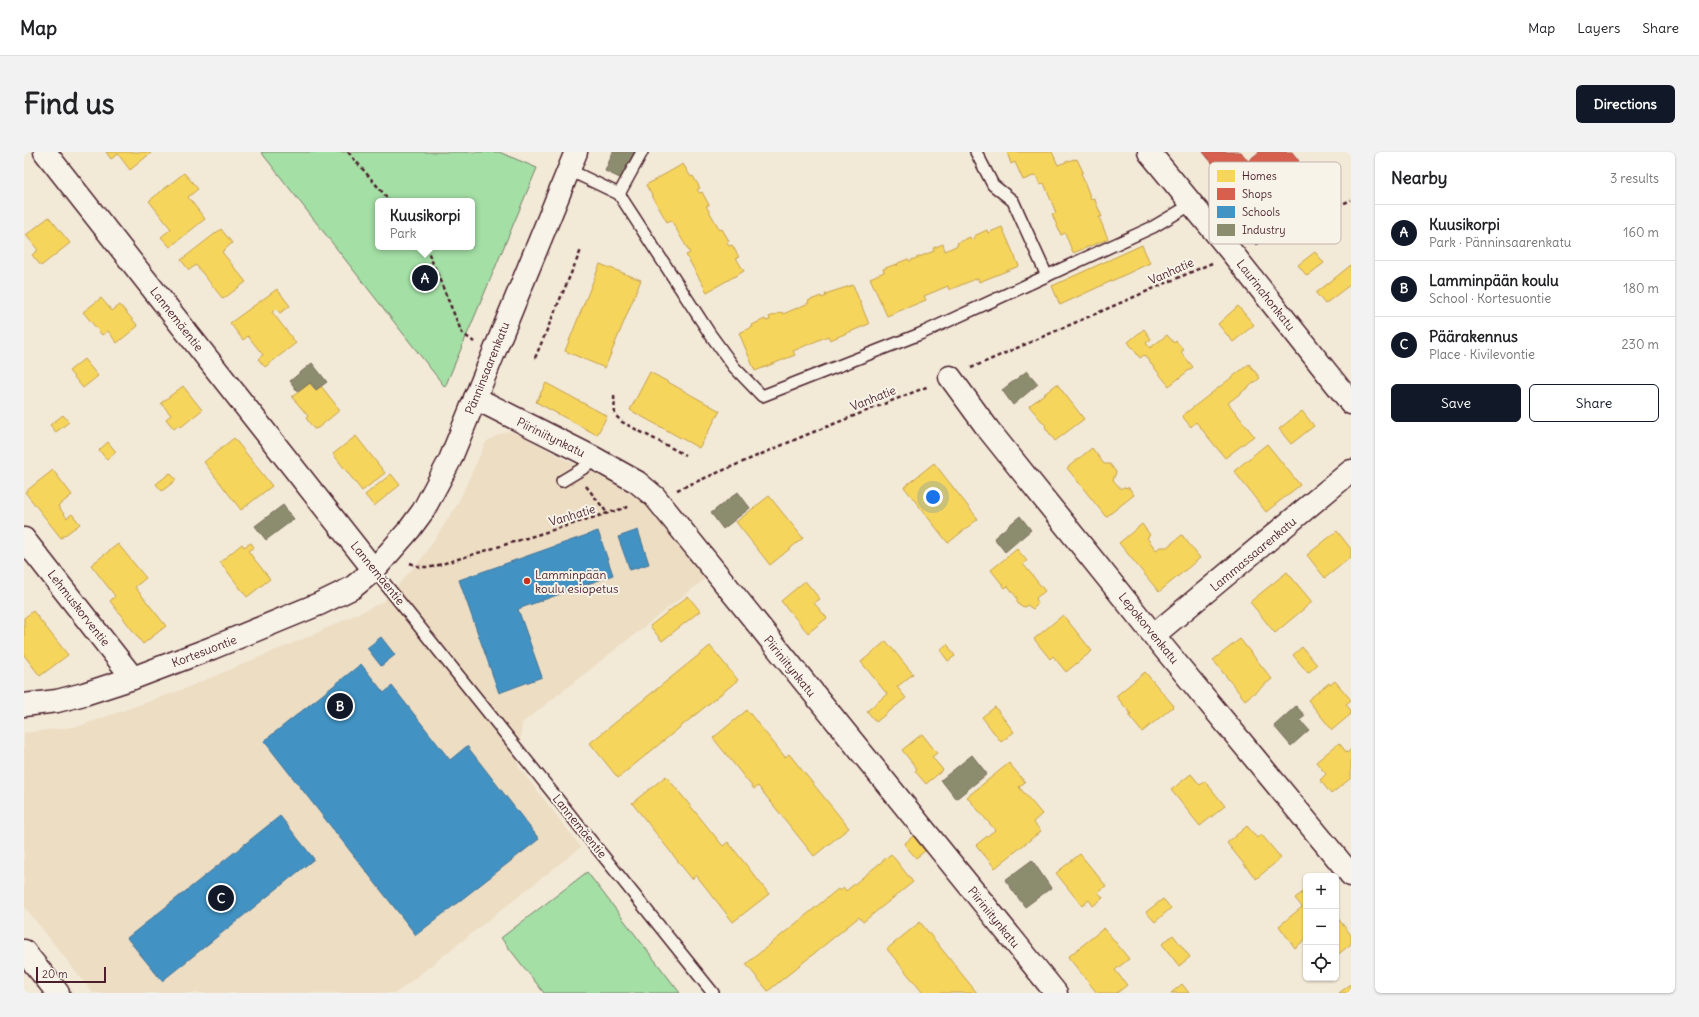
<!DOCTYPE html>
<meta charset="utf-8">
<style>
:root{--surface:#fff;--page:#f2f2f2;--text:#202124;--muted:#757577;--line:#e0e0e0;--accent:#111827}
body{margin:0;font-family:Delius,sans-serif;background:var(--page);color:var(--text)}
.controls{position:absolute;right:12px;bottom:12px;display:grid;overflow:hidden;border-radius:6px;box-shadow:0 1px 3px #0004}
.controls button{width:36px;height:36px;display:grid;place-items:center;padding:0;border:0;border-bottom:1px solid var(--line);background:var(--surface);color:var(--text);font:20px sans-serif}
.scale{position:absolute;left:12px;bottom:10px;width:70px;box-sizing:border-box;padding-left:4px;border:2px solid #4a1f2b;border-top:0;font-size:11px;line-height:14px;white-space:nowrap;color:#4a1f2b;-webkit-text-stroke:3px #f7f3e8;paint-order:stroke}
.you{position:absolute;left:909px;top:345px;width:14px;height:14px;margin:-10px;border:3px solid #fff;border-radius:50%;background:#1a73e8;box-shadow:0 0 0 6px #1a73e833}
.badge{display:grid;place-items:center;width:26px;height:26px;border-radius:50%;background:var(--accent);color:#fff;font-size:13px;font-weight:700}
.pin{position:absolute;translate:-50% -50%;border:2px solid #fff;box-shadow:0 1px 4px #0006}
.popup{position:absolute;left:351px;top:46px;width:100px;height:52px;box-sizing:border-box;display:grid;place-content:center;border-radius:6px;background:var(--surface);filter:drop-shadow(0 1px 3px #0005);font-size:13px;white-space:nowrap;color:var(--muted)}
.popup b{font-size:15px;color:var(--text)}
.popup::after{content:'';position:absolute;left:50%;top:100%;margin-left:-8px;border:8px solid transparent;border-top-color:var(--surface)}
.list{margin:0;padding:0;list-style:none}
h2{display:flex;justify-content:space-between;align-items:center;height:52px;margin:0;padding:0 16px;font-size:17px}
h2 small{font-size:13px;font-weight:400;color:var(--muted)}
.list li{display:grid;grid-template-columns:26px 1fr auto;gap:12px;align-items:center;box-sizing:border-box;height:56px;padding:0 16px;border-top:1px solid var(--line)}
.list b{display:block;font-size:15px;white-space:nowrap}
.list p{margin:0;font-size:13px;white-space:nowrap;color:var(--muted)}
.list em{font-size:13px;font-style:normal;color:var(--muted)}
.actions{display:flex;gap:8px;padding:12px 16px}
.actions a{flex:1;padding:9px 0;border:1px solid var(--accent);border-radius:6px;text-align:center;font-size:14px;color:var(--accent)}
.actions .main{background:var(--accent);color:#fff}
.icon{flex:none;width:22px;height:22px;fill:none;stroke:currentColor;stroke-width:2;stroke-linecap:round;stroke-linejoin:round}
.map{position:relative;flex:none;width:1327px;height:841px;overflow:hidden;border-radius:6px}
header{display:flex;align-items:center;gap:24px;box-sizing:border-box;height:56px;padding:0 20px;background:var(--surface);border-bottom:1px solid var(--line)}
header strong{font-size:19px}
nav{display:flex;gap:22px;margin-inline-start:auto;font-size:14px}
.intro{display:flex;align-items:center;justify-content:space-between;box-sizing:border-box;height:96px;padding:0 24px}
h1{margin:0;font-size:28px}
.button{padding:10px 18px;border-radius:6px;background:var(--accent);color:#fff;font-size:14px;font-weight:700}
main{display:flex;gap:24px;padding:0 24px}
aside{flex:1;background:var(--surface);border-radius:6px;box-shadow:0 1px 3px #0004}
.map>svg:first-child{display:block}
.built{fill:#ecddc3}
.green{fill:#a4dfa5;stroke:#777f68;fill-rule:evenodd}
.homes{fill:#f6d55c;stroke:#c29e4d}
.shops{fill:#d6604d;stroke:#ac4c43}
.schools{fill:#4393c3;stroke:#457095}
.industry{fill:#8c8c6e;stroke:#786b5a}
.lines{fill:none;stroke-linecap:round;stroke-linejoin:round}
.service-casing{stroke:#4a1f2b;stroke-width:14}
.minor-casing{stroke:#4a1f2b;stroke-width:25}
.tertiary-casing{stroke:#4a1f2b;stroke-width:25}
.path{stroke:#4a1f2b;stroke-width:2.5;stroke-dasharray:4 3;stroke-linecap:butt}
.service{stroke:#f7f3e8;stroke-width:11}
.minor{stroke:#f7f3e8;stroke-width:22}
.tertiary{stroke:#f7f3e8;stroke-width:22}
.poi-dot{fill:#c8321e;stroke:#f7f3e8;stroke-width:1.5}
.labels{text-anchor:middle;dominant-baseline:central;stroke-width:4;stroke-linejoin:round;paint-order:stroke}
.street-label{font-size:12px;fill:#4a1f2b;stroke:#f7f3e8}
.poi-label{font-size:12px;fill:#4a1f2b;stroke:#f7f3e8;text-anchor:start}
.key{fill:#f7f3e8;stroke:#c3b3af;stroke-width:1}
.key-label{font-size:11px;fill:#4a1f2b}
</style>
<header>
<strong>Map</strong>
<nav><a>Map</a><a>Layers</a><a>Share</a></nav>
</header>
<div class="intro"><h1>Find us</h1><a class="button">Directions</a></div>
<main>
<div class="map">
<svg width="1327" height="841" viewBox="0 0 1327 841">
<rect width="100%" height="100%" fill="#f2e9d7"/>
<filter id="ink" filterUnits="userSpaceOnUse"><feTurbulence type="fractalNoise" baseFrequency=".025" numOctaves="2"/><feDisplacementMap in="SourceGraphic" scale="8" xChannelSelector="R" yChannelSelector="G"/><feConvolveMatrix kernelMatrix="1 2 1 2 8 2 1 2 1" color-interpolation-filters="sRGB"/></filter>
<g filter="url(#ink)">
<!-- built -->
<path class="built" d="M485 279 499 284 540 307 587 329 629 357 682 426 498 571 494 614 557 695 372 841H69L0 754V581L56 574 160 537 286 484 359 450 399 405 433 353 462 290 474 283Z"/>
<!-- green -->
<g class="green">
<path d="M237 0H475L513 16 421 235ZM354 49H448V95H354Z"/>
<path d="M563 720 656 841H520L477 786Z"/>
</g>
<!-- homes -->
<g class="homes">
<path d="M82 0H128L106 18 94 2 87 7Z"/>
<path d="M983 0H1028L1034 13 1050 7V8L1053 7 1059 20 1057 21 1067 47 1070 46 1078 65H1075L1084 87 1049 101 1041 81 1037 83 1028 62 1032 61 1020 31 1016 33 1012 23 999 28 991 10 987 12Z"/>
<path d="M659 12 667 25 669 24 676 36 673 38 676 41 678 40 685 53 682 54 696 78 698 77 705 89 703 91 705 94 708 93 715 105 712 106 720 119 683 140 662 103 666 101 647 68 643 70 622 33Z"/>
<path d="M160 21 174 37 164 45 181 67 146 95 137 85 147 77 125 49Z"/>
<path d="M25 65 46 91 17 114 8 103 14 98 2 83Z"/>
<path d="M978 75 995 114 955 130 954 126 925 138 924 134 900 144 902 148 863 164 846 126 860 120 859 117 872 112 873 114 874 111 884 107 885 109 910 99 909 96 919 92 921 99 934 93 933 91 946 85 947 88 951 86 950 84 963 78 964 81Z"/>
<path d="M197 77 208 91 198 100 222 130 199 147 172 113 165 118 157 108Z"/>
<path d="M1118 93 1126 111 1036 153 1028 134Z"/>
<path d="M1291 100 1300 111 1283 124 1274 113Z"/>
<path d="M576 112 617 128 581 216 541 199Z"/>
<path d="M1327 113V132L1301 152 1292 141Z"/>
<path d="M829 133 845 172 806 188 804 184 769 199 771 203 731 219 715 181 729 175 728 173 741 167 742 169 746 168 745 165 758 160 759 162 785 151 784 149 797 144 798 146 802 144 801 142Z"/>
<path d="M253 137 266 154 256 161 252 157 248 160 272 191 241 215 234 207 239 203 224 184 219 188 206 171Z"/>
<path d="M77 146 88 159 96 153 114 174 93 191 84 179 78 183 59 160Z"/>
<path d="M1214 154 1230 173 1209 190 1194 172Z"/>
<path d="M1120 177 1127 187 1122 191 1126 196 1143 183 1150 191 1152 189 1160 198 1157 200 1169 215 1145 234 1120 203 1116 206 1104 190Z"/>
<path d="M60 207 74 224 59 236 45 219Z"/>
<path d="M1225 212 1236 226 1204 251 1230 284 1201 306 1172 270 1167 275 1158 264Z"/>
<path d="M626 220 696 259 675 296 606 258Z"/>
<path d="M286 231 292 238 297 234 316 258 294 276 290 277 282 266 284 264 268 245Z"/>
<path d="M522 231 583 264 573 283 512 250Z"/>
<path d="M1033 232 1060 267 1031 289 1021 275 1022 274 1005 254Z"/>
<path d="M159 234 178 258 157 275 155 273 150 277 142 267 147 263 137 251Z"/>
<path d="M1278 259 1290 274 1267 292 1255 277Z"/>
<path d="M39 263 45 270 32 280 26 273Z"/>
<path d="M332 284 361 321 338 339 309 302Z"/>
<path d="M210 286 248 334 217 358 180 310Z"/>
<path d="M84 290 92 300 83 308 75 298Z"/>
<path d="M1243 292 1276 333 1242 360 1210 319Z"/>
<path d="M1068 296 1080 312H1086L1092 320 1089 328 1097 337 1099 335 1105 336 1110 343 1082 365 1043 316Z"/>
<path d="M910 311 954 367 924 391 880 335Z"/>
<path d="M29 318 48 343 34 354 43 366 48 362 56 372 37 386 1 340Z"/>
<path d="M146 321 152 328 138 339 132 332Z"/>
<path d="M367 322 376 333 350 354 341 343Z"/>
<path d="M745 344 779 386 746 413 712 370Z"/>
<path d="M1118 372 1126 383 1123 386 1132 398 1136 395H1143L1158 383 1176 406 1135 440 1095 391Z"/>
<path d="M1313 379 1327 397V405L1301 426 1283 403Z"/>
<path d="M227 391 230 395 224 399 246 427 223 445 196 410 218 392 220 395Z"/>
<path d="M94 392 122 426 111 435 142 474 119 492 86 449 91 444 67 413Z"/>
<path d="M993 397 1003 409 999 412 1021 439 1012 446 1014 452 1009 457 1003 453 1001 455 996 454 993 450V446L984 434 981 436 967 418Z"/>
<path d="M1263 420 1288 450 1251 481 1226 450Z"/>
<path d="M781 429 796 447 790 451 803 466 784 481 757 449Z"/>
<path d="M664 444 676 459 638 489 626 474Z"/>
<path d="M9 459 44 503 16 524 0 503V466Z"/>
<path d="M1039 463 1068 499 1042 520 1029 504 1026 507 1010 487Z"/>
<path d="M1216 487 1248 527 1221 548 1189 508Z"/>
<path d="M862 489 889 522 873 535 882 546 852 570 843 559 863 542 837 510Z"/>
<path d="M923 492 931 504 924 509 916 498Z"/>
<path d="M686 494 714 528 594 626 566 591Z"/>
<path d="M1278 495 1293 513 1284 521 1269 503Z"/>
<path d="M1121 520 1150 554 1118 580 1105 564 1107 562 1092 544Z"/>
<path d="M1311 529 1327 548 1322 552 1327 559V562L1308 578 1284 548 1305 531 1306 533Z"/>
<path d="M971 555 990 580 977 590 958 565Z"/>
<path d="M723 558 761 605 765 602 825 676 790 704 734 634 730 637 689 586Z"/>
<path d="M898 582 913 601 908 605 919 618 902 632 891 619 893 617 878 598Z"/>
<path d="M1315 591 1323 601 1327 597V626L1307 642 1296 628 1302 622 1292 610Z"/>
<path d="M985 611 1001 630 995 635 1018 662 1009 670 1017 679 971 716 952 693 971 678 943 645Z"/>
<path d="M1167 622 1176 633 1181 629 1201 654 1176 674 1147 638Z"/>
<path d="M642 624 699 694 704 690 745 742 709 770 672 723 668 727 608 651Z"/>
<path d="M1223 674 1233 686 1237 682 1257 706 1232 727 1203 691Z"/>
<path d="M889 684 901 699 892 706 880 692Z"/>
<path d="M867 702 889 730 839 770 835 765 744 839 722 812 814 737 816 739 820 736 822 739Z"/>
<path d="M1056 702 1082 734 1074 740 1079 746 1069 754 1065 748 1058 754 1032 721Z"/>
<path d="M1282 738V787L1271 796 1255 774 1278 755 1271 746Z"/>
<path d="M1139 747 1147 756 1131 770 1122 760Z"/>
<path d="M1312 764 1327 783V792L1312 804Z"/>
<path d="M896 770 953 841H899L863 797Z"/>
<path d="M1080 776 1105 807 1091 818 1103 833 1093 841H1073L1044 805Z"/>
<path d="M1149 783 1166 805 1155 814 1138 792Z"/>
<path d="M1158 832 1165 841H1147Z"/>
<path d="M1327 832V841H1315Z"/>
</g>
<!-- shops -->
<path class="shops" d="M1179 0H1217L1224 9 1235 0H1268L1275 9 1233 42 1214 17 1201 27Z"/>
<!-- schools -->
<g class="schools">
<path d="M614 378 625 412 606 418 594 385Z"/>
<path d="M574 379 589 423 494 457 518 525 475 541 435 428Z"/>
<path d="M357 485 371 503 357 514 343 496Z"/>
<path d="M337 512 360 541 368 534 426 608 443 594 515 687 392 783 240 589Z"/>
<path d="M256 664 290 707 138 829 103 786Z"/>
</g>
<!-- industry -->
<g class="industry">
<path d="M589 0H611L600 28 581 19Z"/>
<path d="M288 211 303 230 292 238 286 231 274 240 266 229Z"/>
<path d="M1003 219 1014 232 989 253 978 238Z"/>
<path d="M714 340 726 356 699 377 687 361Z"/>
<path d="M259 353 270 367 242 388 231 374Z"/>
<path d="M996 364 1007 378 981 400 970 386Z"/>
<path d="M1272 554 1281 564 1276 568 1285 578 1267 594 1250 574Z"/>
<path d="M948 603 963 622 932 647 917 628Z"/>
<path d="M1008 708 1027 736 1001 755 981 728Z"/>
</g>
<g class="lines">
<!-- service casing -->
<g class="service-casing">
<g id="service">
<path d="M952 0 969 33 989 49 1023 124"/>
<path d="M545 18 595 42 686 182 710 215 738 244 896 182 1129 75 1168 52"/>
<path d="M595 42 618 0"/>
<path d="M538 329 563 314 570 306"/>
<path d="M350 418 689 841"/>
</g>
</g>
<!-- minor casing -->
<g class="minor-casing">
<g id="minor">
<path d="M21 0 350 418"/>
<path d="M1125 0 1209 102 1327 251"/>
<path d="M926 225 964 277 1139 495 1327 723"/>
<path d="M451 246 570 306 613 330 631 345 1032 841"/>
<path d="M0 387 109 526"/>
<path d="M1130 483 1327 319"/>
<path d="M0 799 34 841"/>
</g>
</g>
<!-- tertiary casing -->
<g class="tertiary-casing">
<path id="tertiary" d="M0 553 33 549 60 542 109 526 188 496 295 452 328 436 350 418 385 378 399 359 426 308 552 0"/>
</g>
<!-- path -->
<g class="path">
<path d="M324 0 366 49"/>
<path d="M1231 92 1327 48"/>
<path d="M402 95 438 181 450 190"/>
<path d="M511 206 557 98"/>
<path d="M947 216 1188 111"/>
<path d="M590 244 591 263 598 270 661 303"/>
<path d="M562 334 584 362"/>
<path d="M653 338 782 283 905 234"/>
<path d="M386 411 396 415H408L607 354"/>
</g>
<!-- service -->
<use href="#service" class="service"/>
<!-- minor -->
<use href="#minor" class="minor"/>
<!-- tertiary -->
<use href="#tertiary" class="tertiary"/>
</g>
</g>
<!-- markers -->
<circle class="poi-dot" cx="503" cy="429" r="4"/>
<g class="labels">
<!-- street labels -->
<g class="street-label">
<text transform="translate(1147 119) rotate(-24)">Vanhatie</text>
<text transform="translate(1242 143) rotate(52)">Laurinahonkatu</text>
<text transform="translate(153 167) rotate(52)">Lannemäentie</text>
<text transform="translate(463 216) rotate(-68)">Pänninsaarenkatu</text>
<text transform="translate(849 246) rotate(-22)">Vanhatie</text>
<text transform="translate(527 285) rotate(26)">Piiriniitynkatu</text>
<text transform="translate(548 363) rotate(-17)">Vanhatie</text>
<text transform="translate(1229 402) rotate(-40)">Lammassaarenkatu</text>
<text transform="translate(354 421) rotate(51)">Lannemäentie</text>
<text transform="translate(55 456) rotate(52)">Lehmuskorventie</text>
<text transform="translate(1125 476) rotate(51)">Lepokorvenkatu</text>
<text transform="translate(180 499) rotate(-21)">Kortesuontie</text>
<text transform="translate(766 514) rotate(51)">Piiriniitynkatu</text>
<text transform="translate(556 674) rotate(51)">Lannemäentie</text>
<text transform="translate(970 765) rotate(51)">Piiriniitynkatu</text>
</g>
<!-- poi labels -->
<g class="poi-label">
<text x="511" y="422">Lamminpään<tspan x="511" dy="14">koulu esiopetus</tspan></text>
</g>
</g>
<!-- legend -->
<rect x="1185" y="10" width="132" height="82" rx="6" class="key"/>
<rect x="1193" y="18" width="18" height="12" fill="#f6d55c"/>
<rect x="1193" y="36" width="18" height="12" fill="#d6604d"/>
<rect x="1193" y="54" width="18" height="12" fill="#4393c3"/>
<rect x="1193" y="72" width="18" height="12" fill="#8c8c6e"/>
<g class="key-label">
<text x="1218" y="28">Homes</text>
<text x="1218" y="46">Shops</text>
<text x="1218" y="64">Schools</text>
<text x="1218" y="82">Industry</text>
</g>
</svg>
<div class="controls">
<button>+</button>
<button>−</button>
<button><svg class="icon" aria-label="locate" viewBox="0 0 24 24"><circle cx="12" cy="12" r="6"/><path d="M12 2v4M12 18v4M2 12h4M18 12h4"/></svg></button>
</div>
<div class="scale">20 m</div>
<div class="you"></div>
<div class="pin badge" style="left:401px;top:126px">A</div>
<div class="popup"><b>Kuusikorpi</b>Park</div>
<div class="pin badge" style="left:316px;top:554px">B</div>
<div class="pin badge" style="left:197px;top:746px">C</div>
</div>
<aside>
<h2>Nearby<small>3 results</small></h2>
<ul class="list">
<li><span class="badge">A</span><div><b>Kuusikorpi</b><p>Park · Pänninsaarenkatu</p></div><em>160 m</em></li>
<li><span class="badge">B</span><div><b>Lamminpään koulu</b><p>School · Kortesuontie</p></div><em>180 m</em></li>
<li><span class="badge">C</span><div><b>Päärakennus</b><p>Place · Kivilevontie</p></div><em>230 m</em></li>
</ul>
<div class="actions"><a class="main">Save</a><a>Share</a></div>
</aside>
</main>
